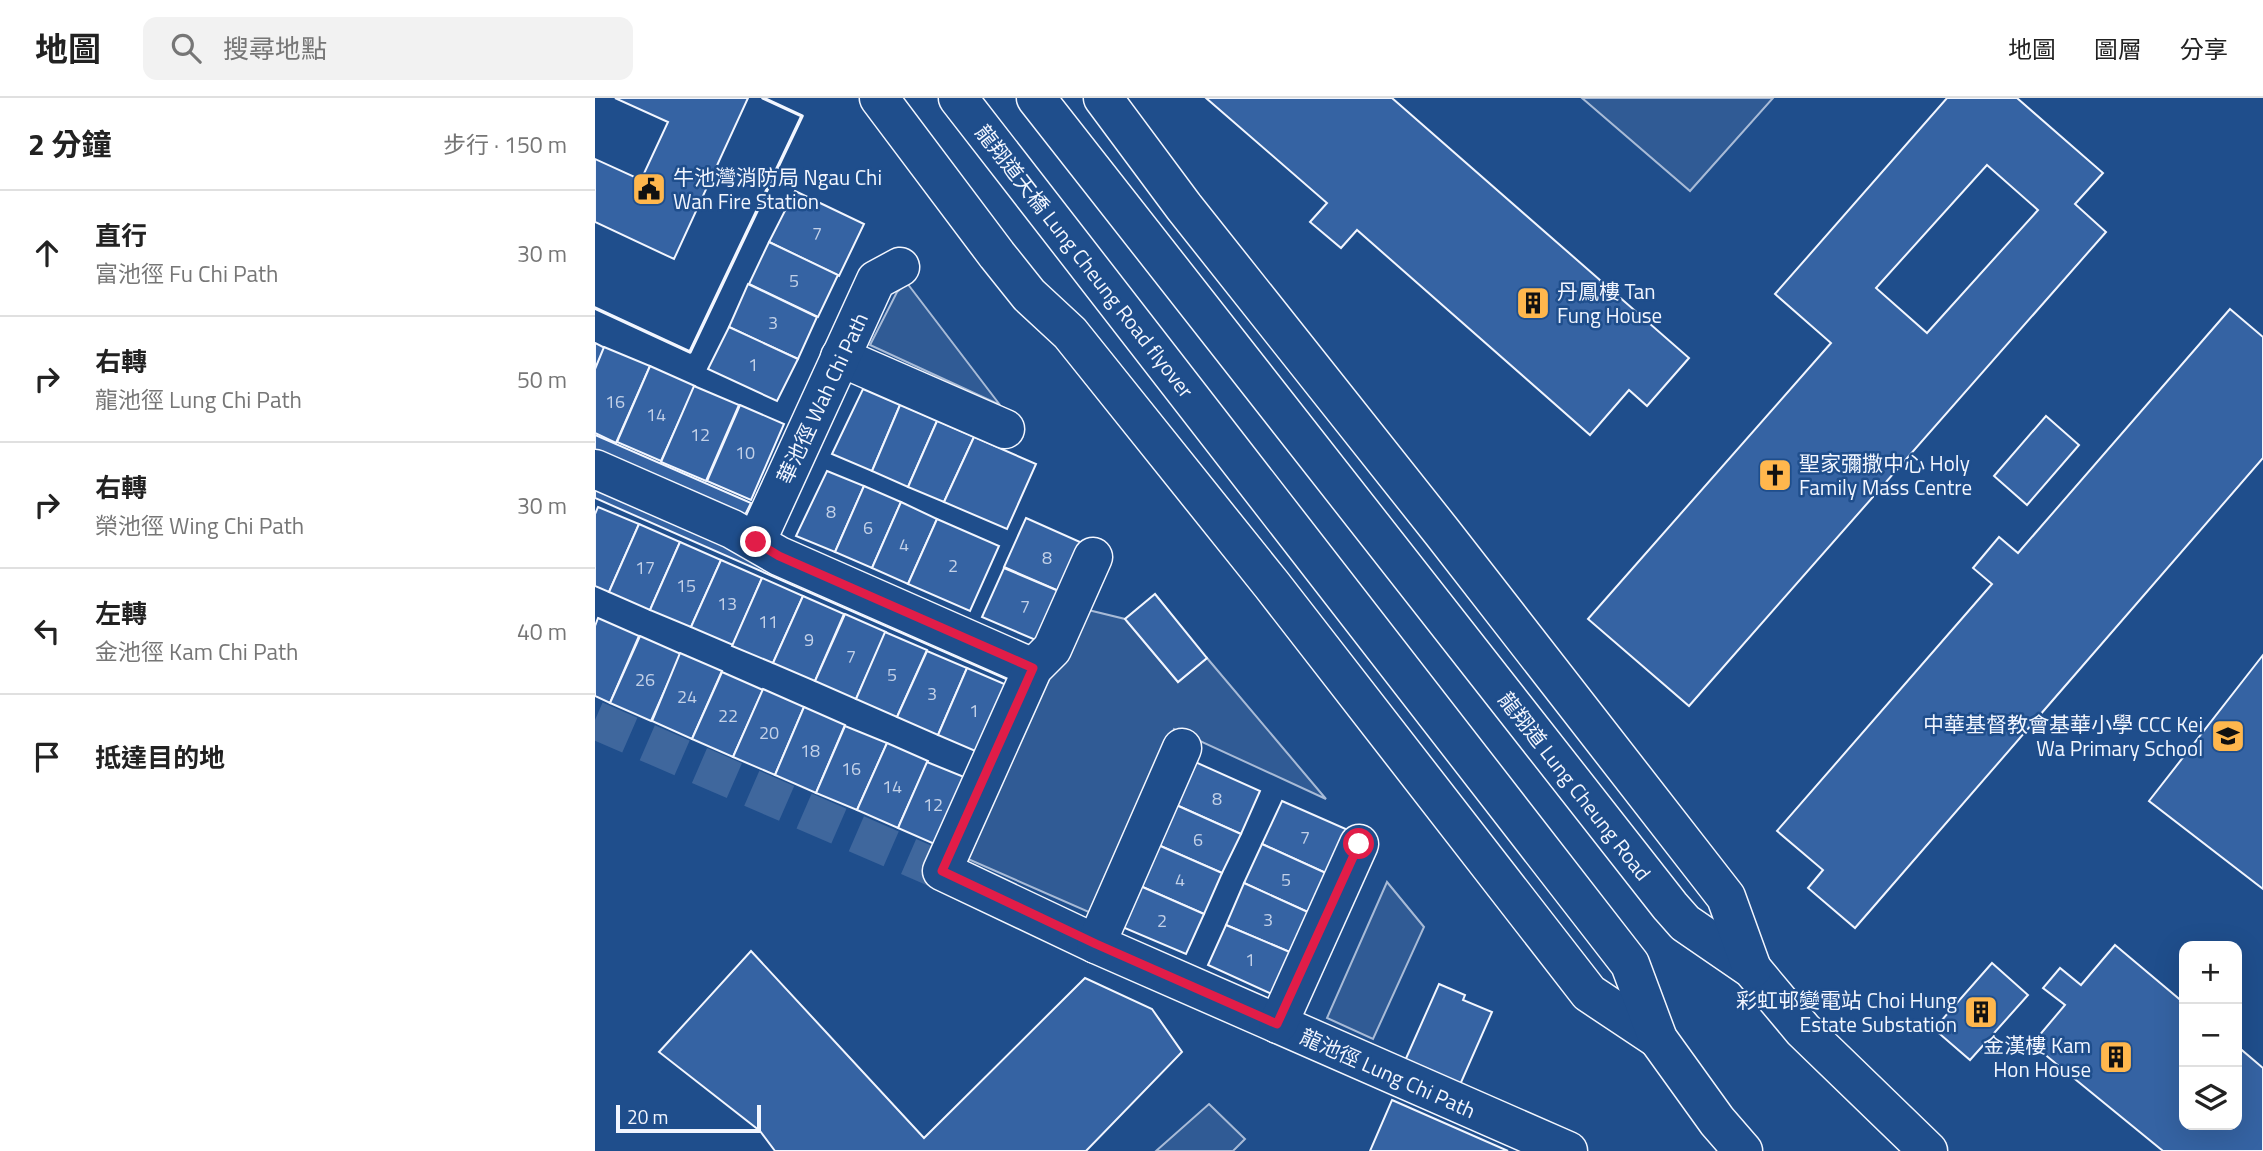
<!DOCTYPE html>
<html lang="zh-TW">
<meta charset="utf-8">
<style>
:root{--surface:#fff;--page:#f2f2f2;--text:#222;--muted:#767676;--line:#e0e0e0}
body{margin:0;font-family:"Titillium Web","Noto Sans TC",sans-serif;background:var(--page);color:var(--text)}
.controls{position:absolute;right:21px;bottom:21px;display:grid;overflow:hidden;border-radius:14px;box-shadow:0 7px 28px #0002}
.controls button{width:63px;height:63px;display:grid;place-items:center;padding:0;border:0;border-bottom:2px solid var(--line);background:var(--surface);color:var(--text);font:35px sans-serif}
.scale{position:absolute;left:21px;bottom:18px;width:145px;box-sizing:border-box;padding-left:7px;border:4px solid #f2f6ff;border-top:0;font-size:19px;line-height:24px;white-space:nowrap;color:#f2f6ff;-webkit-text-stroke:5px #1f4e8c;paint-order:stroke}
.stop{position:absolute;width:21px;height:21px;margin:-16px;border:5px solid #e11d48;border-radius:50%;background:#fff}
.stop.end{background:#e11d48;border-color:#fff;box-shadow:0 2px 7px #0008}
.list{margin:0;padding:0;list-style:none}
h2{display:flex;justify-content:space-between;align-items:center;height:91px;margin:0;padding:0 28px;font-size:30px}
h2 small{font-size:23px;font-weight:400;color:var(--muted)}
.list li{display:grid;grid-template-columns:46px 1fr auto;gap:21px;align-items:center;box-sizing:border-box;height:126px;padding:0 28px;border-top:2px solid var(--line)}
.list b{display:block;font-size:26px;white-space:nowrap}
.list p{margin:0;font-size:23px;white-space:nowrap;color:var(--muted)}
.list em{font-size:23px;font-style:normal;color:var(--muted)}
.icon{flex:none;width:38px;height:38px;fill:none;stroke:currentColor;stroke-width:2;stroke-linecap:round;stroke-linejoin:round}
.map{position:relative;flex:none;width:1668px;height:1053px;overflow:hidden}
header{display:flex;align-items:center;gap:42px;box-sizing:border-box;height:98px;padding:0 35px;background:var(--surface);border-bottom:2px solid var(--line)}
header strong{font-size:33px}
nav{display:flex;gap:38px;margin-inline-start:auto;font-size:24px}
.search{width:490px;height:63px;background:var(--page);display:flex;align-items:center;gap:18px;box-sizing:border-box;padding:0 24px;border-radius:14px;color:var(--muted);font-size:26px}
main{display:flex}
aside{flex:1;background:var(--surface)}
.map>svg:first-child{display:block}
.built{fill:#305b95;stroke:#a8bbd7;stroke-width:2}
.building{fill:#3563a3;stroke:#f2f6ff;stroke-width:2;fill-rule:evenodd}
.lines{fill:none;stroke-linecap:round;stroke-linejoin:round}
.street-tunnel{stroke:#3f679d;stroke-width:38;stroke-dasharray:38 19;stroke-linecap:butt}
.street-casing{stroke:#f2f6ff;stroke-width:41}
.highway-casing{stroke:#f2f6ff;stroke-width:41}
.street{stroke:#1f4e8c;stroke-width:38}
.highway{stroke:#1f4e8c;stroke-width:38}
.wall{stroke:#f2f6ff;stroke-width:3.5}
.route{stroke:#e11d48;stroke-width:9}
.labels{text-anchor:middle;dominant-baseline:central;stroke-width:5;stroke-linejoin:round;paint-order:stroke}
.number-label{font-size:18px;fill:#c3d1e8}
.poi-label{font-size:21px;fill:#f2f6ff;stroke:#1f4e8c;text-anchor:start}
.street-label{font-size:21px;fill:#f2f6ff;stroke:#1f4e8c}
</style>
<header>
<strong>地圖</strong>
<div class="search"><svg class="icon" aria-label="search" viewBox="0 0 24 24"><circle cx="10" cy="10" r="6"/><path d="M15 15l6 6"/></svg>搜尋地點</div>
<nav><a>地圖</a><a>圖層</a><a>分享</a></nav>
</header>
<main>
<aside>
<h2>2 分鐘<small>步行 · 150 m</small></h2>
<ul class="list">
<li><svg class="icon" aria-label="ahead" viewBox="0 0 24 24"><path d="M12 20V5M6 11l6-6 6 6"/></svg><div><b>直行</b><p>富池徑 Fu Chi Path</p></div><em>30 m</em></li>
<li><svg class="icon" aria-label="right" viewBox="0 0 24 24"><path d="M7 20v-9h11M14 6l5 5-5 5"/></svg><div><b>右轉</b><p>龍池徑 Lung Chi Path</p></div><em>50 m</em></li>
<li><svg class="icon" aria-label="right" viewBox="0 0 24 24"><path d="M7 20v-9h11M14 6l5 5-5 5"/></svg><div><b>右轉</b><p>榮池徑 Wing Chi Path</p></div><em>30 m</em></li>
<li><svg class="icon" aria-label="left" viewBox="0 0 24 24"><path d="M17 20v-9H6M10 6l-5 5 5 5"/></svg><div><b>左轉</b><p>金池徑 Kam Chi Path</p></div><em>40 m</em></li>
<li><svg class="icon" aria-label="arrive" viewBox="0 0 24 24"><path d="M6 21V4h12l-3 4 3 4H6"/></svg><div><b>抵達目的地</b></div></li>
</ul>
</aside>
<div class="map">
<svg width="1668" height="1053" viewBox="0 0 1668 1053">
<rect width="100%" height="100%" fill="#1f4e8c"/>
<!-- built -->
<g class="built">
<path d="M987 0H1178L1095 93Z"/>
<path d="M312 185 405 307 275 247 302 194Z"/>
<path d="M485 510 530 521 583 584 612 560 731 701 579 631 496 815 373 761Z"/>
<path d="M792 784 829 829 778 941 732 920Z"/>
<path d="M614 1006 650 1041 638 1053H561Z"/>
</g>
<!-- building -->
<g class="building">
<path d="M20 0H153L79 161 0 124V61L46 82 73 24Z"/>
<path d="M611 0H797L1094 260 1052 308 1034 292 995 337 762 132 746 150 715 124 732 105Z"/>
<path d="M1352 0H1422L1508 75 1480 106 1511 134 1094 608 993 521 1236 245 1180 196ZM1392 67 1443 112 1332 235 1281 190Z"/>
<path d="M200 93 269 126 244 178 174 144Z"/>
<path d="M174 144 243 177 223 219 154 186Z"/>
<path d="M153 186 222 219 203 261 134 229Z"/>
<path d="M1635 211 1668 239V360L1260 830 1213 790 1228 772 1182 733 1397 486 1378 470 1404 439 1423 455Z"/>
<path d="M134 229 203 261 182 303 113 271Z"/>
<path d="M0 245 10 250 0 272Z"/>
<path d="M9 249 55 268 21 345 0 335V271Z"/>
<path d="M55 268 100 288 66 363 22 344Z"/>
<path d="M99 288 144 307 111 383 66 364Z"/>
<path d="M268 291 305 307 277 373 237 356Z"/>
<path d="M145 307 189 326 156 402 112 383Z"/>
<path d="M305 307 342 323 313 389 277 373Z"/>
<path d="M1451 318 1484 347 1432 407 1399 378Z"/>
<path d="M342 323 379 339 349 404 313 389Z"/>
<path d="M0 337 156 405 150 417 0 352Z"/>
<path d="M379 339 441 366 412 431 349 404Z"/>
<path d="M232 373 269 388 240 454 201 438Z"/>
<path d="M0 388 424 576 420 585 0 400Z"/>
<path d="M269 388 306 404 277 470 240 454Z"/>
<path d="M306 404 342 421 313 486 277 470Z"/>
<path d="M3 409 44 426 14 494 0 488V416Z"/>
<path d="M431 420 494 448 473 497 409 469Z"/>
<path d="M342 421 404 448 375 513 313 486Z"/>
<path d="M44 426 85 444 55 512 14 494Z"/>
<path d="M85 444 126 462 96 529 55 512Z"/>
<path d="M126 462 167 480 138 547 96 529Z"/>
<path d="M409 470 473 497 450 546 387 519Z"/>
<path d="M167 480 208 498 178 565 137 548Z"/>
<path d="M560 496 612 560 583 584 530 521Z"/>
<path d="M208 498 249 516 220 583 178 565Z"/>
<path d="M250 516 291 534 261 601 220 583Z"/>
<path d="M3 520 44 538 15 605 0 598V528Z"/>
<path d="M290 534 332 552 302 619 261 601Z"/>
<path d="M45 538 86 556 56 623 15 605Z"/>
<path d="M332 553 372 570 343 637 302 619Z"/>
<path d="M85 555 127 573 97 641 57 623Z"/>
<path d="M1668 557V791L1554 703Z"/>
<path d="M372 570 414 588 385 655 343 637Z"/>
<path d="M127 574 168 592 138 659 97 641Z"/>
<path d="M168 591 209 609 180 677 138 659Z"/>
<path d="M209 609 250 627 221 695 180 677Z"/>
<path d="M250 628 292 645 262 712 221 695Z"/>
<path d="M292 645 333 663 303 730 262 712Z"/>
<path d="M598 663 665 693 646 736 579 706Z"/>
<path d="M332 664 374 681 344 748 303 730Z"/>
<path d="M687 703 753 732 733 776 667 746Z"/>
<path d="M579 706 646 736 627 775 561 746Z"/>
<path d="M561 746 627 775 609 816 543 787Z"/>
<path d="M667 746 733 776 715 815 649 785Z"/>
<path d="M649 785 715 815 697 855 631 827Z"/>
<path d="M543 787 609 816 591 856 525 828Z"/>
<path d="M631 827 697 855 679 897 613 867Z"/>
<path d="M1520 847 1589 905V1027H1642V948L1668 970V1053H1568L1437 946 1470 907 1448 890 1465 870 1486 887Z"/>
<path d="M156 853 329 1040 490 880 557 911 587 954 491 1053H180L165 1033 64 954Z"/>
<path d="M1397 865 1433 897 1375 962 1339 931Z"/>
<path d="M844 886 870 897 868 902 897 914 864 989 809 965Z"/>
<path d="M797 1002 913 1053H775Z"/>
</g>
<g class="lines">
<!-- street-tunnel -->
<path class="street-tunnel" d="M0 622 347 773"/>
<!-- street casing -->
<g class="street-casing">
<g id="street">
<path d="M245 259 410 331"/>
<path d="M0 371 137 431 184 458 438 570"/>
<path d="M161 444 281 182 305 169"/>
<path d="M498 459 457 551 438 570 347 773 501 846 973 1053"/>
<path d="M501 846 587 650"/>
<path d="M683 926 764 746"/>
</g>
</g>
<!-- highway casing -->
<g class="highway-casing">
<g id="highway">
<path d="M284 0 402 157 434 197 475 235 677 487 994 895 1063 941"/>
<path d="M363 0 1035 866 1063 941 1122 1023 1148 1053"/>
<path d="M441 0 1075 808 1090 825 1157 871 1208 932 1333 1053"/>
<path d="M508 0 589 109 847 434 1131 799 1157 871"/>
</g>
</g>
<!-- street -->
<use href="#street" class="street"/>
<!-- highway -->
<use href="#highway" class="highway"/>
<!-- wall -->
<path class="wall" d="M0 210 95 254 207 18 168 0"/>
</g>
<g class="lines">
<!-- route -->
<path class="route" d="M161 444 184 458 438 570 347 773 501 846 682 926 764 746"/>
</g>
<!-- icons -->
<defs>
<g id="civic-square" transform="scale(1.75)"><rect x="-9" y="-9" width="18" height="18" rx="4" fill="#ffb74d" stroke="#1f4e8c"/><path d="M-.6-6.5H3V-4.5H.6V-3L4-1V1h2V6H-6V1h2V-1L-.6-3ZM-1.2 2.5V6h2.4V2.5Z" fill="#111"/></g>
<g id="building-square" transform="scale(1.75)"><rect x="-9" y="-9" width="18" height="18" rx="4" fill="#ffb74d" stroke="#1f4e8c"/><path d="M-4-6H4V6H1V3H-1V6H-4ZM-2.5-4.3h1.7v1.8h-1.7ZM.8-4.3h1.7v1.8H.8ZM-2.5-1h1.7V.8h-1.7ZM.8-1h1.7V.8H.8Z" fill="#111"/></g>
<g id="church-square" transform="scale(1.75)"><rect x="-9" y="-9" width="18" height="18" rx="4" fill="#ffb74d" stroke="#1f4e8c"/><path d="M-1.2-6h2.4v3.5h3.3v2.4h-3.3V6h-2.4V-.1h-3.3v-2.4h3.3Z" fill="#111"/></g>
<g id="school-square" transform="scale(1.75)"><rect x="-9" y="-9" width="18" height="18" rx="4" fill="#ffb74d" stroke="#1f4e8c"/><path d="M0-5L7-2L0 1L-7-2ZM-4 1L0 2.5L4 1V4Q0 6-4 4Z" fill="#111"/></g>
</defs>
<g fill-rule="evenodd">
<use href="#civic-square" x="54" y="91"/>
<use href="#building-square" x="938" y="205"/>
<use href="#church-square" x="1180" y="377"/>
<use href="#school-square" x="1633" y="638"/>
<use href="#building-square" x="1386" y="914"/>
<use href="#building-square" x="1521" y="959"/>
</g>
<g class="labels">
<!-- number labels -->
<g class="number-label">
<text x="222" y="135">7</text>
<text x="199" y="182">5</text>
<text x="178" y="224">3</text>
<text x="158" y="266">1</text>
<text x="20" y="303">16</text>
<text x="61" y="316">14</text>
<text x="105" y="336">12</text>
<text x="150" y="354">10</text>
<text x="236" y="413">8</text>
<text x="273" y="429">6</text>
<text x="309" y="446">4</text>
<text x="452" y="459">8</text>
<text x="358" y="467">2</text>
<text x="50" y="469">17</text>
<text x="91" y="487">15</text>
<text x="132" y="505">13</text>
<text x="430" y="508">7</text>
<text x="173" y="523">11</text>
<text x="214" y="541">9</text>
<text x="256" y="558">7</text>
<text x="297" y="576">5</text>
<text x="50" y="581">26</text>
<text x="337" y="595">3</text>
<text x="92" y="598">24</text>
<text x="379" y="612">1</text>
<text x="133" y="617">22</text>
<text x="174" y="634">20</text>
<text x="215" y="652">18</text>
<text x="256" y="670">16</text>
<text x="297" y="688">14</text>
<text x="622" y="700">8</text>
<text x="338" y="706">12</text>
<text x="710" y="739">7</text>
<text x="603" y="741">6</text>
<text x="585" y="781">4</text>
<text x="691" y="781">5</text>
<text x="673" y="821">3</text>
<text x="567" y="822">2</text>
<text x="655" y="861">1</text>
</g>
<!-- poi labels -->
<g class="poi-label">
<text x="78" y="79">牛池灣消防局 Ngau Chi<tspan x="78" dy="24">Wan Fire Station</tspan></text>
<text x="962" y="193">丹鳳樓 Tan<tspan x="962" dy="24">Fung House</tspan></text>
<text x="1204" y="365">聖家彌撒中心 Holy<tspan x="1204" dy="24">Family Mass Centre</tspan></text>
<text x="1608" y="626" text-anchor="end">中華基督教會基華小學 CCC Kei<tspan x="1608" dy="24">Wa Primary School</tspan></text>
<text x="1362" y="902" text-anchor="end">彩虹邨變電站 Choi Hung<tspan x="1362" dy="24">Estate Substation</tspan></text>
<text x="1496" y="947" text-anchor="end">金漢樓 Kam<tspan x="1496" dy="24">Hon House</tspan></text>
</g>
<!-- street labels -->
<g class="street-label">
<text transform="translate(490 163) rotate(52)">龍翔道天橋 Lung Cheung Road flyover</text>
<text transform="translate(227 300) rotate(-65)">華池徑 Wah Chi Path</text>
<text transform="translate(980 688) rotate(52)">龍翔道 Lung Cheung Road</text>
<text transform="translate(793 975) rotate(24)">龍池徑 Lung Chi Path</text>
</g>
</g>
</svg>
<div class="controls">
<button>+</button>
<button>−</button>
<button><svg class="icon" aria-label="layers" viewBox="0 0 24 24"><path d="M12 4l9 5-9 5-9-5zM3 14l9 5 9-5"/></svg></button>
</div>
<div class="scale">20 m</div>
<div class="stop" style="left:764px;top:746px"></div>
<div class="stop end" style="left:161px;top:444px"></div>
</div>
</main>
